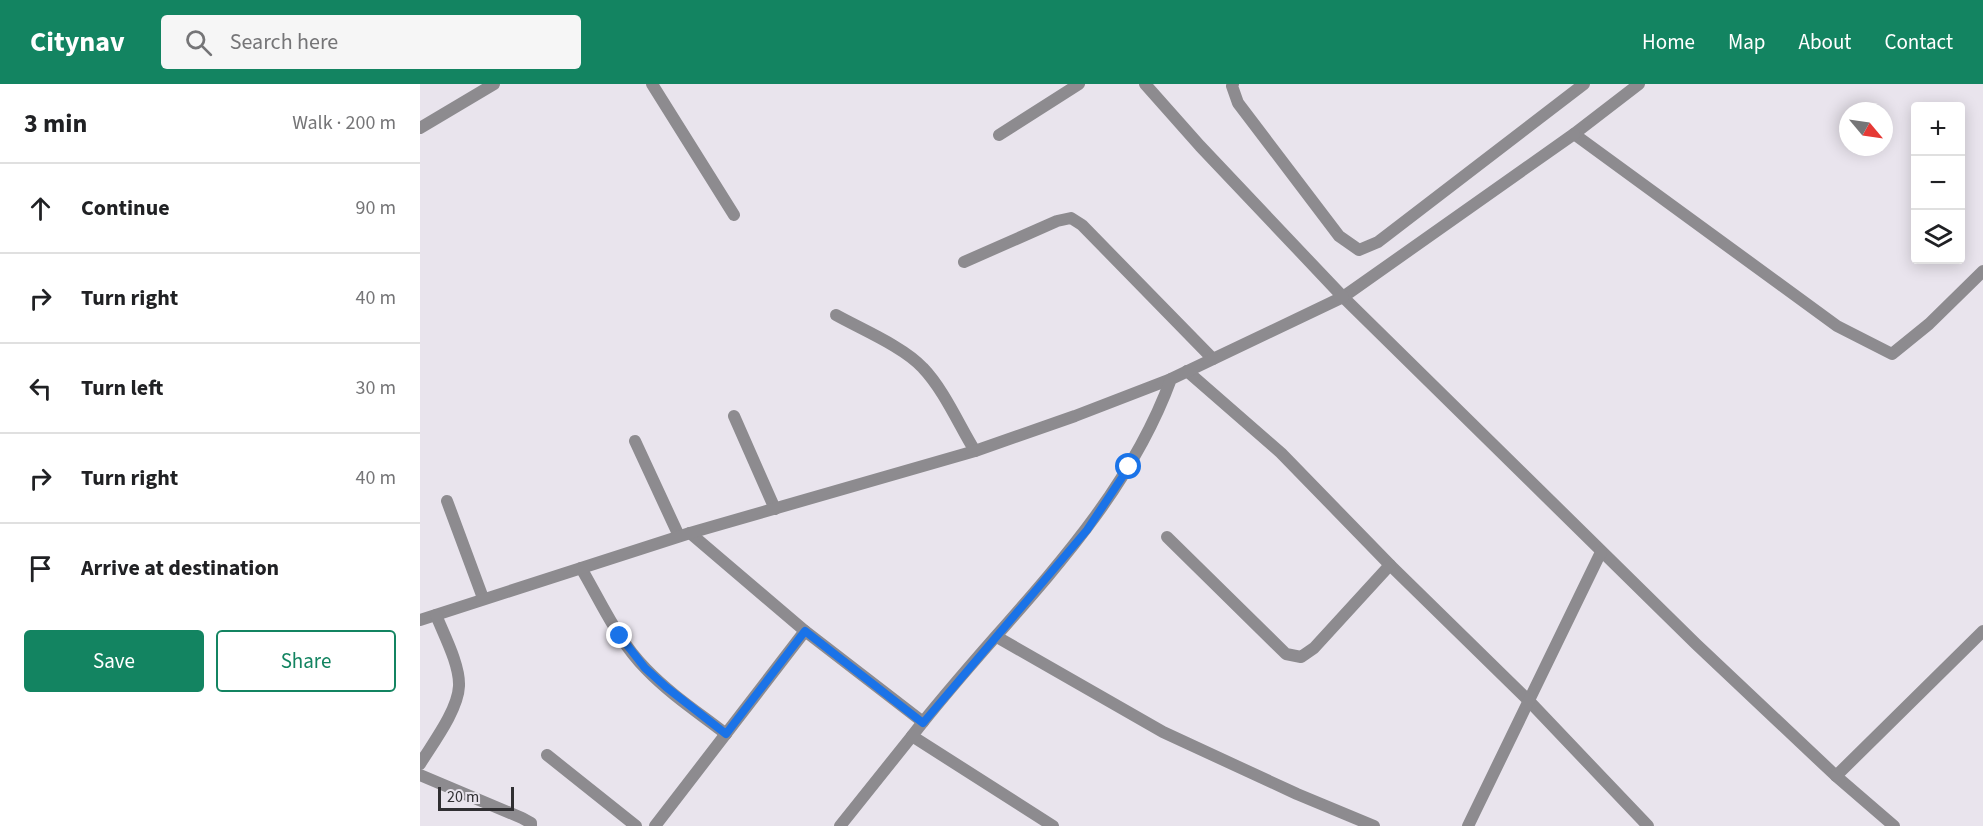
<!DOCTYPE html>
<meta charset="utf-8">
<style>
:root{--surface:#fff;--page:#f6f6f6;--text:#202124;--muted:#757577;--line:#e0e0e0;--accent:#138461}
body{margin:0;font-family:"Source Sans 3",sans-serif;background:var(--page);color:var(--text)}
.controls{position:absolute;right:18px;top:18px;display:grid;overflow:hidden;border-radius:6px;box-shadow:0 3px 15px #0003}
.controls button{width:54px;height:54px;display:grid;place-items:center;padding:0;border:0;border-bottom:2px solid var(--line);background:var(--surface);color:var(--text);font:30px sans-serif}
.compass{position:absolute;left:1419px;top:18px;width:54px;height:54px;border-radius:50%;background:var(--surface);box-shadow:0 3px 15px #0003;rotate:119deg}
.scale{position:absolute;left:18px;bottom:15px;width:76px;box-sizing:border-box;padding-left:6px;border:3px solid #302f32;border-top:0;font-size:16px;line-height:21px;white-space:nowrap;color:#302f32;-webkit-text-stroke:4px #e9e4ed;paint-order:stroke}
.stop{position:absolute;width:18px;height:18px;margin:-14px;border:4px solid #1a73e8;border-radius:50%;background:#fff}
.stop.end{background:#1a73e8;border-color:#fff;box-shadow:0 2px 6px #0008}
.list{margin:0;padding:0;list-style:none}
h2{display:flex;justify-content:space-between;align-items:center;height:78px;margin:0;padding:0 24px;font-size:26px}
h2 small{font-size:20px;font-weight:400;color:var(--muted)}
.list li{display:grid;grid-template-columns:39px 1fr auto;gap:18px;align-items:center;box-sizing:border-box;height:90px;padding:0 24px;border-top:2px solid var(--line)}
.list b{display:block;font-size:22px;white-space:nowrap}
.list em{font-size:20px;font-style:normal;color:var(--muted)}
.actions{display:flex;gap:12px;padding:18px 24px}
.actions a{flex:1;padding:14px 0;border:2px solid var(--accent);border-radius:6px;text-align:center;font-size:21px;color:var(--accent)}
.actions .main{background:var(--accent);color:#fff}
.icon{flex:none;width:33px;height:33px;fill:none;stroke:currentColor;stroke-width:2;stroke-linecap:round;stroke-linejoin:round}
.map{position:relative;flex:none;width:1563px;height:742px;overflow:hidden}
header{display:flex;align-items:center;gap:36px;box-sizing:border-box;height:84px;padding:0 30px;background:var(--accent);color:#fff}
header strong{font-size:28px}
nav{display:flex;gap:33px;margin-inline-start:auto;font-size:21px}
.search{width:420px;height:54px;background:var(--page);display:flex;align-items:center;gap:15px;box-sizing:border-box;padding:0 21px;border-radius:6px;color:var(--muted);font-size:22px}
main{display:flex}
aside{flex:1;background:var(--surface)}
.map>svg:first-child{display:block}
.lines{fill:none;stroke-linecap:round;stroke-linejoin:round}
.lane{stroke:#8d8b8f;stroke-width:12}
.street{stroke:#8d8b8f;stroke-width:12}
.route{stroke:#1a73e8;stroke-width:8}
</style>
<header>
<strong>Citynav</strong>
<div class="search"><svg class="icon" aria-label="search" viewBox="0 0 24 24"><circle cx="10" cy="10" r="6"/><path d="M15 15l6 6"/></svg>Search here</div>
<nav><a>Home</a><a>Map</a><a>About</a><a>Contact</a></nav>
</header>
<main>
<aside>
<h2>3 min<small>Walk · 200 m</small></h2>
<ul class="list">
<li><svg class="icon" aria-label="ahead" viewBox="0 0 24 24"><path d="M12 20V5M6 11l6-6 6 6"/></svg><div><b>Continue</b></div><em>90 m</em></li>
<li><svg class="icon" aria-label="right" viewBox="0 0 24 24"><path d="M7 20v-9h11M14 6l5 5-5 5"/></svg><div><b>Turn right</b></div><em>40 m</em></li>
<li><svg class="icon" aria-label="left" viewBox="0 0 24 24"><path d="M17 20v-9H6M10 6l-5 5 5 5"/></svg><div><b>Turn left</b></div><em>30 m</em></li>
<li><svg class="icon" aria-label="right" viewBox="0 0 24 24"><path d="M7 20v-9h11M14 6l5 5-5 5"/></svg><div><b>Turn right</b></div><em>40 m</em></li>
<li><svg class="icon" aria-label="arrive" viewBox="0 0 24 24"><path d="M6 21V4h12l-3 4 3 4H6"/></svg><div><b>Arrive at destination</b></div></li>
</ul>
<div class="actions"><a class="main">Save</a><a>Share</a></div>
</aside>
<div class="map">
<svg width="1563" height="742" viewBox="0 0 1563 742">
<rect width="100%" height="100%" fill="#e9e4ed"/>
<g class="lines">
<!-- lane -->
<g class="lane">
<path d="M232 0 314 131"/>
<path d="M813 0 812 2 818 19 919 152 939 166 958 158 1164 0"/>
<path d="M0 44 74 0"/>
</g>
<!-- street -->
<g class="street">
<path d="M1219 0 1154 50 1417 242 1472 270 1509 240 1563 187"/>
<path d="M1154 50 923 213 1276 560 1416 692 1474 742"/>
<path d="M579 51 659 0"/>
<path d="M544 178 637 137 651 134 662 141 793 275"/>
<path d="M416 231C441 245 484 263 503 284 524 306 539 341 555 367"/>
<path d="M767 287 861 369 970 481 1108 616 1228 742"/>
<path d="M314 332 355 425"/>
<path d="M215 357 259 452"/>
<path d="M27 417 63 514"/>
<path d="M270 449 385 547 503 638"/>
<path d="M747 453 866 570 881 573 894 564 970 481"/>
<path d="M161 484C181 518 198 557 226 585 250 610 279 629 306 650"/>
<path d="M0 536 270 449 555 367 655 332 751 295"/>
<path d="M577 553 743 648 877 710 954 742"/>
<path d="M127 671 216 742"/>
<path d="M0 680C13 659 38 626 39 602 40 581 24 551 16 531"/>
<path d="M0 691 102 734 111 739V742"/>
<path d="M1416 692 1563 547"/>
<path d="M235 742 385 547"/>
<path d="M420 742 492 652"/>
<path d="M633 742 492 652C582 535 699 437 751 295L923 213 780 62 725 0"/>
<path d="M1048 742 1181 468"/>
</g>
</g>
<g class="lines">
<!-- route -->
<path class="route" d="M200 552 225 584 246 603 306 650 385 547 503 639 667 446 709 383"/>
</g>
</svg>
<div class="controls">
<button>+</button>
<button>−</button>
<button><svg class="icon" aria-label="layers" viewBox="0 0 24 24"><path d="M12 4l9 5-9 5-9-5zM3 14l9 5 9-5"/></svg></button>
</div>
<svg class="compass" viewBox="-18 -18 36 36"><path d="M0-13l5 13h-10z" fill="#e53935"/><path d="M0 13l5-13h-10z" fill="#757577"/></svg>
<div class="scale">20 m</div>
<div class="stop" style="left:709px;top:383px"></div>
<div class="stop end" style="left:200px;top:552px"></div>
</div>
</main>
